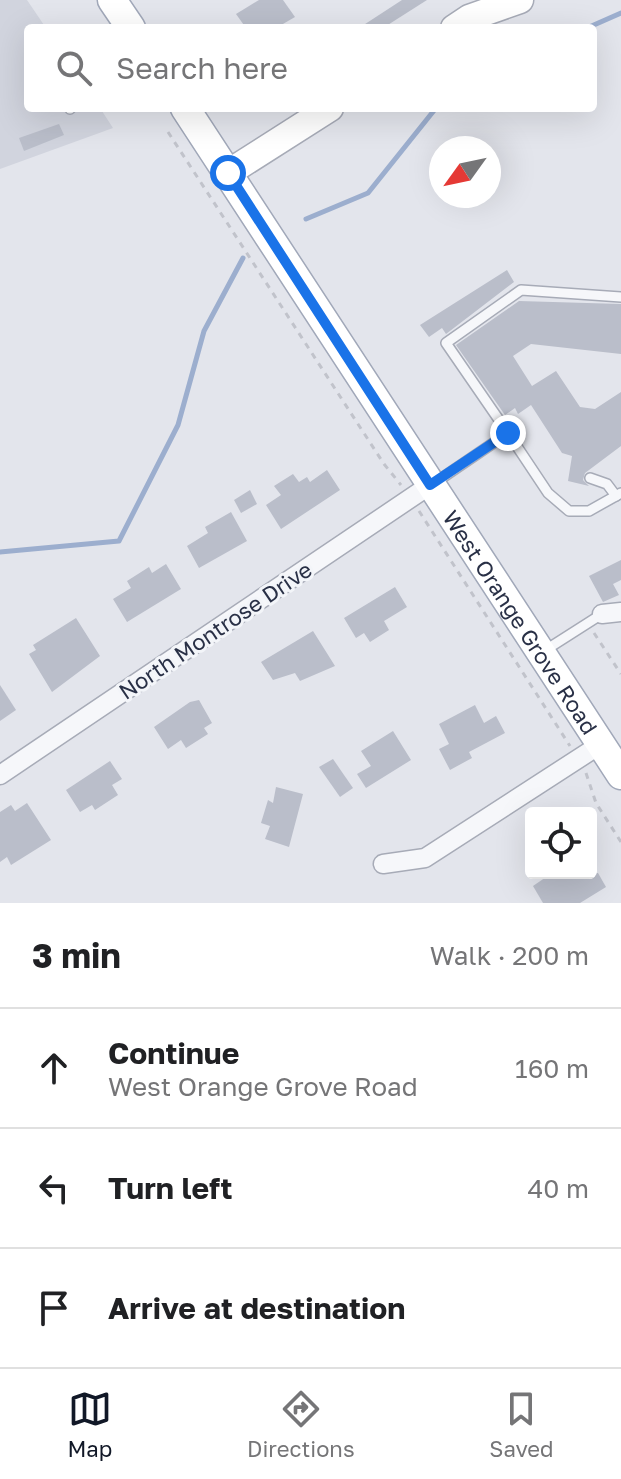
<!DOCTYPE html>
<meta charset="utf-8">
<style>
:root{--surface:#fff;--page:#f2f2f2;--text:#202124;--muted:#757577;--line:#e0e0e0;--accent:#111827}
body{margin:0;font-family:"Golos Text",sans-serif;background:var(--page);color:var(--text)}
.controls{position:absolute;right:24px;bottom:24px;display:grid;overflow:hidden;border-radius:8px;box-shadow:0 8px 32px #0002}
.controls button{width:72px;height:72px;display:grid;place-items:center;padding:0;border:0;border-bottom:2px solid var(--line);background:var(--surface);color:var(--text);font:40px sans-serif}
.compass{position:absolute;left:429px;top:136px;width:72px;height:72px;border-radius:50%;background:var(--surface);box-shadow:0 8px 32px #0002;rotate:237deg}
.stop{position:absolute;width:24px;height:24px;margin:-18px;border:6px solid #1a73e8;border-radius:50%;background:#fff}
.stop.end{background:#1a73e8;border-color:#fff;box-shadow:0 2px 8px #0008}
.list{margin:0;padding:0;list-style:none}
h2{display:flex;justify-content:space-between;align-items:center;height:104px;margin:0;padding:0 32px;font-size:34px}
h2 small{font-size:26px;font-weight:400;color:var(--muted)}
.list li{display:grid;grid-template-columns:52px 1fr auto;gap:24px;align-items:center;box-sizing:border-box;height:120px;padding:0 32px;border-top:2px solid var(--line)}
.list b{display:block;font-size:30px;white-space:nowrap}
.list p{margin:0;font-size:26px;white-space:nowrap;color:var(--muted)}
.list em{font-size:26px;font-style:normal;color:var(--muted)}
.icon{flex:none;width:44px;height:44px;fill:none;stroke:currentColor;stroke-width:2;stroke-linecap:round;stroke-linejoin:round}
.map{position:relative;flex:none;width:621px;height:903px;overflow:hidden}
.search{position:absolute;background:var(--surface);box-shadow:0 8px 32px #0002;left:24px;right:24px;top:24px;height:88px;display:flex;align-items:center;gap:20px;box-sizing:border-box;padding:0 28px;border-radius:8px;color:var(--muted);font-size:30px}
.sheet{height:464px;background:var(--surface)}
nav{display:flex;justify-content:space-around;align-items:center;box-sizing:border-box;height:112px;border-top:2px solid var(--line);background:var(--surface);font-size:22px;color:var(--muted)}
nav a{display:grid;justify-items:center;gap:4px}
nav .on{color:var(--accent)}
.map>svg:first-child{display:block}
.built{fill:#d1d4de}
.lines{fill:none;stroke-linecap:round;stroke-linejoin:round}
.stream{stroke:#9caece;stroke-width:5}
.building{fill:#babeca}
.lane-casing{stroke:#a7abb7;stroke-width:12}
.street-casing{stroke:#a7abb7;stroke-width:21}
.secondary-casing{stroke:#a7abb7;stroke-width:29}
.primary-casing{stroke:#a1a8b9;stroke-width:31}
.path{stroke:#c1c3cb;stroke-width:3;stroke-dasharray:6 6;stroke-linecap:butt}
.lane{stroke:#f6f7fa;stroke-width:9}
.street{stroke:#f6f7fa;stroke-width:18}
.secondary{stroke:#fff;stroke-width:26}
.primary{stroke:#fff;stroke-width:28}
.route{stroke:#1a73e8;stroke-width:10}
.labels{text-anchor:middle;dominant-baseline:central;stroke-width:6;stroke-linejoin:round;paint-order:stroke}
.street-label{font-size:22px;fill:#293046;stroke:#f3f5f9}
</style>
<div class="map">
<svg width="621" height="903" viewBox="0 0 621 903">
<rect width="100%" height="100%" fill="#e3e5ec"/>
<!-- built -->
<path class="built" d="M0 0H27L46 28H28V108H100L113 128 0 169Z"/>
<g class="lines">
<!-- stream -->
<g class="stream">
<path d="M587 28 621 13"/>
<path d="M306 219 368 193 436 108"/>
<path d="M0 552 119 541 178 425 204 331 243 258"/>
</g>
</g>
<!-- building -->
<g class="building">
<path d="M259 0H283L295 17 276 28H246L236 14Z"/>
<path d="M402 0H427L383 28H359Z"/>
<path d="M59 124 64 135 24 151 19 138Z"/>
<path d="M507 270 514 282 446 334 442 328 429 337 420 325Z"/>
<path d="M519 301 621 304V354L531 344 513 356 532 386 556 371 580 407 595 409 621 392V446L585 473 583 480 589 486 568 481 572 456 562 453 531 405 518 414 515 408 505 415 456 345Z"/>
<path d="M327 470 340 490 281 529 266 505 281 495 274 486 293 474 299 482 307 477 310 482Z"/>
<path d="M250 490 257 504 241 513 234 500Z"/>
<path d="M231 512 247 541 199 568 187 546 208 533 205 527Z"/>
<path d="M621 560V580L613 584 619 595 603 602 589 576Z"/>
<path d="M166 564 181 589 127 622 113 599 131 588 127 581 149 567 152 573Z"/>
<path d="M395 587 407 607 384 621 389 630 370 642 364 633 356 638 344 618Z"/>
<path d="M76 618 100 656 52 692 29 654 36 650 33 645Z"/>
<path d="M313 631 335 666 300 681 295 673 273 680 261 662Z"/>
<path d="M0 685 16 710 0 721Z"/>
<path d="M199 700 212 723 204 728 208 734 186 748 181 740 168 749 154 727 190 702Z"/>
<path d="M475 705 484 723 496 716 505 733 469 752 472 758 450 770 439 749 449 744 439 724Z"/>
<path d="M393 731 411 760 366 788 357 774 371 766 361 751Z"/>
<path d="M333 759 353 788 340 797 319 767Z"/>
<path d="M110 761 122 779 112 785 118 795 95 810 92 805 80 812 66 790Z"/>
<path d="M276 787 303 794 289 847 265 839 270 826 261 823 268 800 273 803Z"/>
<path d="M27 803 51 840 11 865 7 857 0 862V812L11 805 15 811Z"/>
<path d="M552 873H598L606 887 580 903H543L533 886Z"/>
</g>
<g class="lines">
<!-- lane casing -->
<g class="lane-casing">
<g id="lane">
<path d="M70 109 71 108"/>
<path d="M508 433 548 493 569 511H589L621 493"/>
<path d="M590 478 607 484 616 496"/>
<path d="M433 484 508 433 446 343 521 290 621 297"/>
<path d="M544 651 602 614"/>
</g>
</g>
<!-- street casing -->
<g class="street-casing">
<g id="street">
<path d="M602 614 621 612"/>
<path d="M0 775 430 485"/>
<path d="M383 864 425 858 601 744"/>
</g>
</g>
<!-- secondary casing -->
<g class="secondary-casing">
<g id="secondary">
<path d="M454 28 469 18 520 0"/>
<path d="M228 173 330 108"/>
</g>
</g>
<!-- primary casing -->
<g class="primary-casing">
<g id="primary">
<path d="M112 0 131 28"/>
<path id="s1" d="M185 108 621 775"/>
</g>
</g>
<!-- path -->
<g class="path">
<path d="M168 132 384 464 401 485"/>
<path d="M419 511 570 746"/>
<path d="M594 633 621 674"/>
<path d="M586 773 596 803 621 842"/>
</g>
<!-- lane -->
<use href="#lane" class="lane"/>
<!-- street -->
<use href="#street" class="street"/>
<!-- secondary -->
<use href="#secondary" class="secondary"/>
<!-- primary -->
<use href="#primary" class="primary"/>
</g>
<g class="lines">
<!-- route -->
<path class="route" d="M228 173 430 485 508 433"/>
</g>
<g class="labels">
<!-- street labels -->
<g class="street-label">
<text stroke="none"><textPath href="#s1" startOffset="614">West Orange Grove Road</textPath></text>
<text transform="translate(215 630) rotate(-34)">North Montrose Drive</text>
</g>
</g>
</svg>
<div class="controls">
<button><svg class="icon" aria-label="locate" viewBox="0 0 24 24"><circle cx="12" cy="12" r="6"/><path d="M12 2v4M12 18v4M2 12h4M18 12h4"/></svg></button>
</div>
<svg class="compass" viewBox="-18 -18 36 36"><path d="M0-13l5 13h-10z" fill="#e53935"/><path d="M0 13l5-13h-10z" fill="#757577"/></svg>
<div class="stop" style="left:228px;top:173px"></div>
<div class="stop end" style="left:508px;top:433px"></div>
<div class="search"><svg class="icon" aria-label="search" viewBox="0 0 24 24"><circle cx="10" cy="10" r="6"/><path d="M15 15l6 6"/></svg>Search here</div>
</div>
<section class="sheet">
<h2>3 min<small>Walk · 200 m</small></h2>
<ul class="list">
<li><svg class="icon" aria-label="ahead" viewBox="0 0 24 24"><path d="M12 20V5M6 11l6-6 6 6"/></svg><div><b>Continue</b><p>West Orange Grove Road</p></div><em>160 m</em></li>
<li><svg class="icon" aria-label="left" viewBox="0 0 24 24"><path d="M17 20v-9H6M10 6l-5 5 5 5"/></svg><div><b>Turn left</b></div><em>40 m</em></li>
<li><svg class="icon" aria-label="arrive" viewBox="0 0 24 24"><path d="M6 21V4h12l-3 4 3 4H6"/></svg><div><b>Arrive at destination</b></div></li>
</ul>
</section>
<nav>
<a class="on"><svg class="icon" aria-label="map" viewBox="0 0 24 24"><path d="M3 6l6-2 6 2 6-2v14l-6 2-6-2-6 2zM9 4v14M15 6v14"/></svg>Map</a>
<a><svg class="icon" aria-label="directions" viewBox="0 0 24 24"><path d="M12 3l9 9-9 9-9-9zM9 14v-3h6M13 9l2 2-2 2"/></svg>Directions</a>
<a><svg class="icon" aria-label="saved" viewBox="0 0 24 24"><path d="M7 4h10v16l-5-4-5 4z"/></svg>Saved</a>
</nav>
